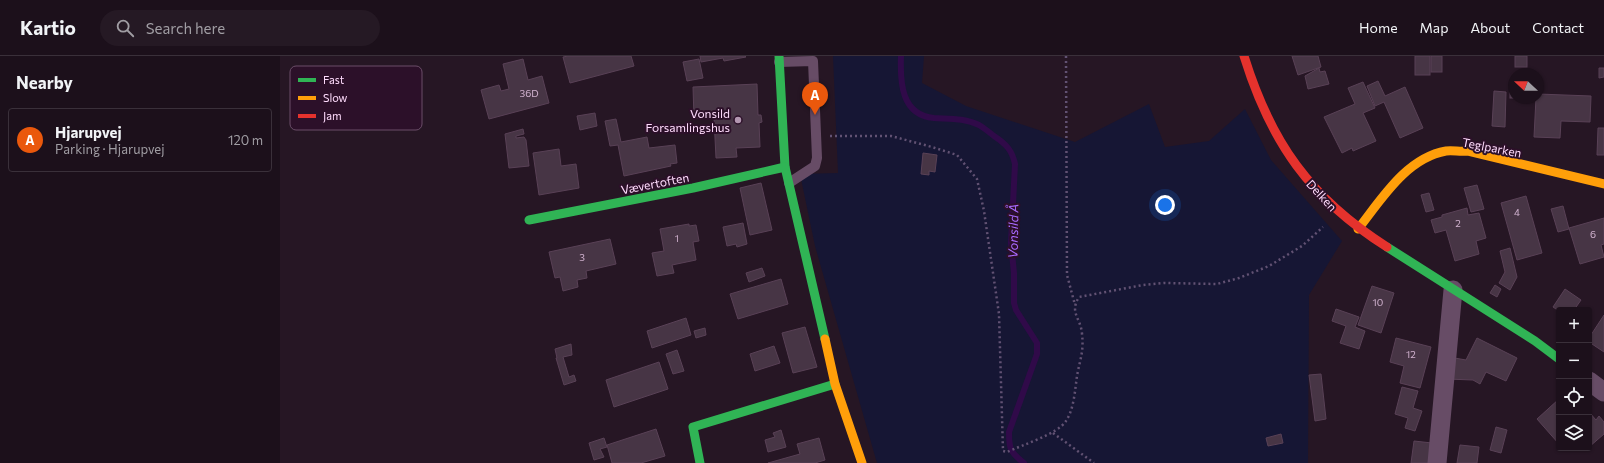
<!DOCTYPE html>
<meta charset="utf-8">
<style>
:root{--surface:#1c101b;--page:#251924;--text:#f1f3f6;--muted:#a09da3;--line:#3a303a;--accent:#ea580c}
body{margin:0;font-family:Commissioner,sans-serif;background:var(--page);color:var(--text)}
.controls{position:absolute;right:12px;bottom:12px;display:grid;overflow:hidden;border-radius:4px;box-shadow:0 1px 3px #0004}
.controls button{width:36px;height:36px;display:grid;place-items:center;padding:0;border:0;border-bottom:1px solid var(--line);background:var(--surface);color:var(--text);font:20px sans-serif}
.compass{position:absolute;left:1228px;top:12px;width:36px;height:36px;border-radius:50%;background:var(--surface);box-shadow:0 1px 3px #0004;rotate:292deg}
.you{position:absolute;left:885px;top:149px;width:14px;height:14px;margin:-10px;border:3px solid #fff;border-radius:50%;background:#1a73e8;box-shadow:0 0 0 6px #1a73e833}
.badge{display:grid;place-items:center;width:26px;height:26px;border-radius:50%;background:var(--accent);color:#fff;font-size:13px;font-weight:700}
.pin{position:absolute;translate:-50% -33px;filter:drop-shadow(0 1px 2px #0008)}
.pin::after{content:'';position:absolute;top:21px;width:14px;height:12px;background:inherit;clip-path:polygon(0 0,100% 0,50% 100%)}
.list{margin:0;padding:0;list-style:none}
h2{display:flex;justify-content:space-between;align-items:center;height:52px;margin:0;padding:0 16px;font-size:17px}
h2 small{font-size:13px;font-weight:400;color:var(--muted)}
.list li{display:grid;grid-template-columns:26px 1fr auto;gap:12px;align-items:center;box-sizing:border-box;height:64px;margin:0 8px 8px;padding:0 8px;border:1px solid var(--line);border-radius:4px}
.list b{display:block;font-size:15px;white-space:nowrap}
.list p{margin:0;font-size:13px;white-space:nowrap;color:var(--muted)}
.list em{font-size:13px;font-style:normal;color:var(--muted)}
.icon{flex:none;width:22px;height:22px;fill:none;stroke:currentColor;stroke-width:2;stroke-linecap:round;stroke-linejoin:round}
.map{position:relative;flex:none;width:1324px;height:407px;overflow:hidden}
header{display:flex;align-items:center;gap:24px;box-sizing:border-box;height:56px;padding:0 20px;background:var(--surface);border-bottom:1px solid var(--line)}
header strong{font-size:19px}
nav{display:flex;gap:22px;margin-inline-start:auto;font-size:14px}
.search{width:280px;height:36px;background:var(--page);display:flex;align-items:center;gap:10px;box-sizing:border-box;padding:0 14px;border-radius:22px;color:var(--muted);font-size:15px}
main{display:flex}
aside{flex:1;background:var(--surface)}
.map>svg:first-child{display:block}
.green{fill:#161634}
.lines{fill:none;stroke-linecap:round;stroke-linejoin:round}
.stream{stroke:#300a49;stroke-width:6}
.building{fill:#473545;stroke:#594156}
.path{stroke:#625273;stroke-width:2.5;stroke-dasharray:2 3;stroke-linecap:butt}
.lane{stroke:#674c66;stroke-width:10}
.street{stroke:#674c66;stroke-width:19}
.fast{stroke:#30b455;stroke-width:9}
.slow{stroke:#ff9f0a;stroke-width:9}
.jam{stroke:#e5322d;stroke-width:9}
.poi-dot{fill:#b397b1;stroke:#2c1029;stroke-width:1.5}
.labels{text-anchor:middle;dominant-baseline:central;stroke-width:4;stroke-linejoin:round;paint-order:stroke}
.number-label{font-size:10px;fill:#d1b2cf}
.poi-label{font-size:12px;fill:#ffdcfd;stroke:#2c1029;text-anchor:end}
.street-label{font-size:12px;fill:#ffdcfd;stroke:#2c1029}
.water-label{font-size:13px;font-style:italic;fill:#a86aff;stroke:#2c1029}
.key{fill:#2c1029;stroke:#6b4d69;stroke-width:1}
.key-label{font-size:11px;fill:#ffdcfd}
</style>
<header>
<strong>Kartio</strong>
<div class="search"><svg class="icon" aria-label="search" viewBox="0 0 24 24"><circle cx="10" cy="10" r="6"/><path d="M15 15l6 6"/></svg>Search here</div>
<nav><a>Home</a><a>Map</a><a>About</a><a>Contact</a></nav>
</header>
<main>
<aside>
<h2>Nearby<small></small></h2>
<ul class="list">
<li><span class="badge">A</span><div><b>Hjarupvej</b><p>Parking · Hjarupvej</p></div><em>120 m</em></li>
</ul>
</aside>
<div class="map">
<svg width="1324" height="407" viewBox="0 0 1324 407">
<rect width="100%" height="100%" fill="#261624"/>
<!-- green -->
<path class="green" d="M553 0H644L642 27 686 50 795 86 869 48 885 91 929 85 965 53 991 104 1062 185 1029 239 1028 407H597L535 190 520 118 558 117Z"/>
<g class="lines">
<!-- stream -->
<path class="stream" d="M621 0C620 26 621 59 654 62 669 63 685 62 699 69 704 72 709 76 714 80 726 88 732 94 735 108L731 187 734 217V247L736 254 757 287V298L729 376C729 393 730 396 744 407"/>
</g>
<!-- building -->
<g class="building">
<path d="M288 0H351L354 10 290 27 283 1Z"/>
<path d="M420 0H465L466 1 444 5 443 2 421 6Z"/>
<path d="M1012 0H1038L1041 11 1018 19Z"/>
<rect x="1135" y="0" width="15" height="19"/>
<rect x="1151" y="0" width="11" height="16"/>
<rect x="1235" y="0" width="12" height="11"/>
<path d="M243 3 248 24 262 20 269 47 209 63 201 34 219 29 221 35 229 33 223 8Z"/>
<path d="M419 3 423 22 407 25 403 6Z"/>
<path d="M1039 12 1040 16 1045 15 1049 28 1028 33 1025 20Z"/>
<path d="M1319 12H1324V21L1319 22Z"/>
<path d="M1098 25 1105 40 1125 31 1143 72 1120 82 1104 46 1095 50 1087 30Z"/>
<path d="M1083 26 1095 52 1083 57 1096 85 1073 95 1072 92 1062 97 1044 61 1075 48 1068 32Z"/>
<path d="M477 28 478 59H481L482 66 479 67 480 91 456 92 457 101 436 102 434 62H414L413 31Z"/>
<rect x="1230" y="31" width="4" height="11"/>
<path d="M1214 35 1226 36 1225 71 1212 70Z"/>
<path d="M1258 38 1311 40 1310 66 1281 65 1280 82 1254 81 1256 42H1258Z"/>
<path d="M315 57 317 70 300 74 297 60Z"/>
<path d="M336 63 341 86 367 81 369 92 395 89 397 107 390 108 391 110 344 120 338 89 330 90 325 65Z"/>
<path d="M1318 72H1324V99H1317Z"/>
<path d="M243 73 244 78 236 80V82L244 81 246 84 249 110 229 112 225 78Z"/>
<path d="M279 93 281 110 296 108 299 132 259 139 253 97Z"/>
<path d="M643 97 657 99 655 116 649 115V119L641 118Z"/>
<path d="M481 127 492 174 470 179 460 132Z"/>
<path d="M1197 129 1204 153 1191 156 1184 132Z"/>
<path d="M1149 137 1154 154 1146 156 1141 139Z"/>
<path d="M1246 140 1262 197 1237 204 1221 147Z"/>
<path d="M1283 150 1289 173 1278 176 1271 153Z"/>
<path d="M1187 152 1188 159 1199 157 1206 182 1196 185 1199 198 1175 205 1166 174 1155 177 1151 164 1162 161V159Z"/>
<path d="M1324 162V188L1321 189 1324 201 1300 208 1289 172Z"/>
<path d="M463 167 467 188 457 191 456 188 447 190 443 171Z"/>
<path d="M409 168V170L416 169 419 185 413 186 416 204 392 209 394 217 377 220 372 197 384 195 380 173Z"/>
<path d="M330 183 336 208 306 215 307 222 297 224 298 231 283 235 280 221 275 222 269 196Z"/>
<path d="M1230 192 1237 221 1230 234 1219 227 1225 216 1220 195Z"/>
<path d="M482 212 485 220 469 226 466 217Z"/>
<path d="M501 223 508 248 458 263 450 238Z"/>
<path d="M1215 229 1221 233 1217 241 1210 237Z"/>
<path d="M1092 230 1114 237 1101 277 1078 269Z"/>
<path d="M1285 233 1301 244 1294 254 1279 255 1273 251Z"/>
<path d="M1056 253 1079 261 1075 271 1085 275 1079 293 1060 287 1066 270 1052 265Z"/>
<path d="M1324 259V296L1309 286V282Z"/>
<path d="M406 262 411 279 372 292 367 275Z"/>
<path d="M525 271 537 311 513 317 502 277Z"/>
<path d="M425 272 426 279 416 282 414 275Z"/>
<path d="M1116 282 1151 291 1140 332 1120 327 1124 310 1110 306Z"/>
<path d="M1197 282 1237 302 1226 325 1206 316 1200 328 1193 324 1167 323 1169 301 1186 304Z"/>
<path d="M291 288 292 299 283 301 289 321 294 319 296 325 284 329 276 302H277L275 293Z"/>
<path d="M494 290 500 307 475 315 470 298Z"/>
<path d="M397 294 404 315 393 318 386 298Z"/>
<path d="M379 306 388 333 334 351 326 324Z"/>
<path d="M1041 318 1046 363 1035 365 1029 319Z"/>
<path d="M1122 331 1138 335 1133 352 1142 355 1135 375 1125 372 1128 362 1115 358Z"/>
<path d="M1279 343V388L1257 363Z"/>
<path d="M1309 356 1316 364 1319 360 1324 366V378L1309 391Z"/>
<path d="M1216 371 1227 374 1221 397 1210 394Z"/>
<path d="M376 373 385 400 361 407H332L327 389Z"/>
<path d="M501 374 506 391 488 396 485 384 495 381 493 377Z"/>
<path d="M1001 378 1003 387 988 390 986 382Z"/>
<path d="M324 382 327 391 320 393 324 401 314 404 309 387Z"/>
<path d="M539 382 545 404 535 407H488L520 398 517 388Z"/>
<path d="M1134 385 1152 387 1150 407H1131Z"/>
<path d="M1180 389 1199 391 1197 407H1177Z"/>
</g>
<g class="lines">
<!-- path -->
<g class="path">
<path d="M786 0 787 219 795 249"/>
<path d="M550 80H611L652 91 677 99 697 123 704 155 719 258 723 395 727 396C742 389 778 378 786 365 794 353 795 334 797 320 800 303 804 296 802 278 801 262 789 257 799 241L863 229 884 227 937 228 959 222 989 210 1022 190 1043 171"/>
<path d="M773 377 814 407"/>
</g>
<!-- lane -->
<path class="lane" d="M499 6 533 5 537 102 535 110 509 127"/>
<!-- street -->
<g class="street">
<path d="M1309 325 1324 336"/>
<path d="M1157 407 1173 234"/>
</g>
<!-- fast -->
<g class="fast">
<path d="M499 0 505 111 545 283"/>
<path d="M249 164 413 132 505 111"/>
<path d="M1107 191 1255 285 1279 303"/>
<path d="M420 407 413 371 555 328"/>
</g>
<!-- slow -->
<g class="slow">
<path d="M1078 173C1101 144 1126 102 1166 95 1173 94 1180 96 1187 95L1324 128"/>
<path d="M545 283 555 328 582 407"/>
</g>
<!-- jam -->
<path class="jam" d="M964 0C991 87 1030 142 1107 191"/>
</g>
<!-- markers -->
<circle class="poi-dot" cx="458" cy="64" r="4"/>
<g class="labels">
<!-- number labels -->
<g class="number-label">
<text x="249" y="37">36D</text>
<text x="1237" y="156">4</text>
<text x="1178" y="167">2</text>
<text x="1313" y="178">6</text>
<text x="397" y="182">1</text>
<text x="302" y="201">3</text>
<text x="1098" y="246">10</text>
<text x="1131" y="298">12</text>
</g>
<!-- poi labels -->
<g class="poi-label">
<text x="450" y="57">Vonsild<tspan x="450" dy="14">Forsamlingshus</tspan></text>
</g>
<!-- street labels -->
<g class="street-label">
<text transform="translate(1212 91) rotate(11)">Teglparken</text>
<text transform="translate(375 127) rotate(-11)">Vævertoften</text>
<text transform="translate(1042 139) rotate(47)">Delken</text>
</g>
<!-- water labels -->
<g class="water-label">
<text transform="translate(733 175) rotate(-89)">Vonsild Å</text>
</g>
</g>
<!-- legend -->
<rect x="10" y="10" width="132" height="64" rx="6" class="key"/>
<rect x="18" y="22" width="18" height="4" fill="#30b455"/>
<rect x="18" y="40" width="18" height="4" fill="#ff9f0a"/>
<rect x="18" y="58" width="18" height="4" fill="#e5322d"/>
<g class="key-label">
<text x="43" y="28">Fast</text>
<text x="43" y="46">Slow</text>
<text x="43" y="64">Jam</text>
</g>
</svg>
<div class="controls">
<button>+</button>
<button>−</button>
<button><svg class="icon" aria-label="locate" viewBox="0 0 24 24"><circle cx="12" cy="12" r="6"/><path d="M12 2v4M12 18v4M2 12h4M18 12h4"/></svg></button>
<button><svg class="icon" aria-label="layers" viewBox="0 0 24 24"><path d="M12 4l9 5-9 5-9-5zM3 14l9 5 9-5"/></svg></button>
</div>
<svg class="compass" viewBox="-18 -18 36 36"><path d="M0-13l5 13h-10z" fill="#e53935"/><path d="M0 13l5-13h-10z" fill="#a09da3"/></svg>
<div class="you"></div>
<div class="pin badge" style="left:535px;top:59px">A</div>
</div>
</main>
